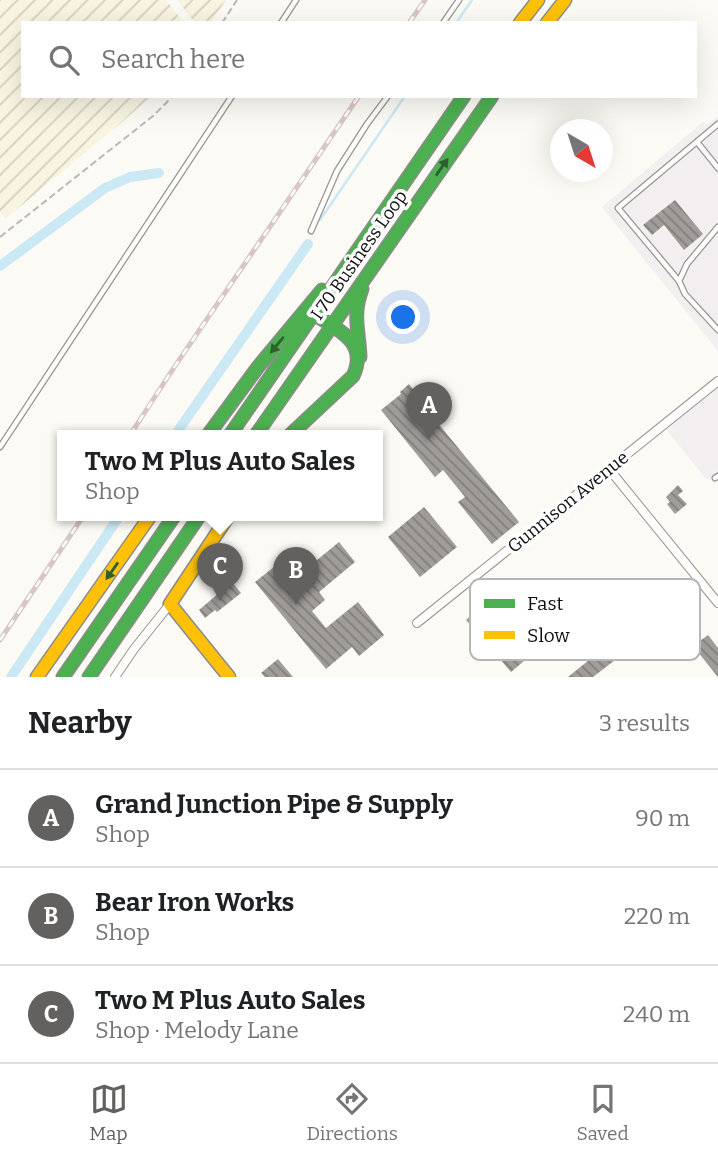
<!DOCTYPE html>
<meta charset="utf-8">
<style>
:root{--surface:#fff;--page:#f6f6f6;--text:#202124;--muted:#757577;--line:#e0e0e0;--accent:#62615f}
body{margin:0;font-family:Bitter,serif;background:var(--page);color:var(--text)}
.compass{position:absolute;left:550px;top:119px;width:63px;height:63px;border-radius:50%;background:var(--surface);box-shadow:0 7px 28px #0002;rotate:141deg}
.you{position:absolute;left:404px;top:318px;width:24px;height:24px;margin:-18px;border:5px solid #fff;border-radius:50%;background:#1a73e8;box-shadow:0 0 0 10px #1a73e833}
.badge{display:grid;place-items:center;width:46px;height:46px;border-radius:50%;background:var(--accent);color:#fff;font-size:23px;font-weight:700}
.pin{position:absolute;translate:-50% -58px;filter:drop-shadow(0 2px 4px #0008)}
.pin::after{content:'';position:absolute;top:37px;width:24px;height:21px;background:inherit;clip-path:polygon(0 0,100% 0,50% 100%)}
.popup{position:absolute;left:57px;top:430px;width:326px;height:91px;box-sizing:border-box;display:grid;place-content:center;border-radius:0px;background:var(--surface);filter:drop-shadow(0 2px 5px #0005);font-size:23px;white-space:nowrap;color:var(--muted)}
.popup b{font-size:26px;color:var(--text)}
.popup::after{content:'';position:absolute;left:50%;top:100%;margin-left:-14px;border:14px solid transparent;border-top-color:var(--surface)}
.list{margin:0;padding:0;list-style:none}
h2{display:flex;justify-content:space-between;align-items:center;height:91px;margin:0;padding:0 28px;font-size:30px}
h2 small{font-size:23px;font-weight:400;color:var(--muted)}
.list li{display:grid;grid-template-columns:46px 1fr auto;gap:21px;align-items:center;box-sizing:border-box;height:98px;padding:0 28px;border-top:2px solid var(--line)}
.list b{display:block;font-size:26px;white-space:nowrap}
.list p{margin:0;font-size:23px;white-space:nowrap;color:var(--muted)}
.list em{font-size:23px;font-style:normal;color:var(--muted)}
.icon{flex:none;width:38px;height:38px;fill:none;stroke:currentColor;stroke-width:2;stroke-linecap:round;stroke-linejoin:round}
.map{position:relative;flex:none;width:718px;height:677px;overflow:hidden}
.search{position:absolute;background:var(--surface);box-shadow:0 7px 28px #0002;left:21px;right:21px;top:21px;height:77px;display:flex;align-items:center;gap:18px;box-sizing:border-box;padding:0 24px;border-radius:0px;color:var(--muted);font-size:26px}
.sheet{height:385px;background:var(--surface)}
nav{display:flex;justify-content:space-around;align-items:center;box-sizing:border-box;height:98px;border-top:2px solid var(--line);background:var(--surface);font-size:19px;color:var(--muted)}
nav a{display:grid;justify-items:center;gap:4px}
nav .on{color:var(--accent)}
.map>svg:first-child{display:block}
.industrial{fill:#f3eef0}
.farmland{fill:url(#farmland-furrows)}
.lines{fill:none;stroke-linecap:round;stroke-linejoin:round}
.stream{stroke:#cbe9f5;stroke-width:2.5}
.canal{stroke:#cbe9f5;stroke-width:10}
.building{fill:url(#building-back-hatch)}
.lane-casing{stroke:#969592;stroke-width:7}
.street-casing{stroke:#969592;stroke-width:10}
.fast-casing{stroke:#8c8b89;stroke-width:15}
.slow-casing{stroke:#8c8b89;stroke-width:15}
.path{stroke:#b9b9b8;stroke-width:2;stroke-dasharray:7 3.5;stroke-linecap:butt}
.lane{stroke:#fffefd;stroke-width:4.5}
.street{stroke:#fffefd;stroke-width:8}
.fast{stroke:#4caf50;stroke-width:12}
.slow{stroke:#ffc107;stroke-width:12}
.rail-casing{stroke:#d8c5c7;stroke-width:5}
.rail{stroke:#fff;stroke-width:2.5;stroke-dasharray:8;stroke-linecap:butt}
.oneway{fill:#2e5f30}
.labels{text-anchor:middle;dominant-baseline:central;stroke-width:7;stroke-linejoin:round;paint-order:stroke}
.street-label{font-size:18px;fill:#0f0f0f;stroke:#fff}
.key{fill:#fff;stroke:#b7b7b7;stroke-width:2}
.key-label{font-size:19px;fill:#0f0f0f}
</style>
<div class="map">
<svg width="718" height="677" viewBox="0 0 718 677">
<defs>
<pattern id="farmland-furrows" width="10" height="10" patternUnits="userSpaceOnUse" patternTransform="scale(1.75)"><rect width="10" height="10" fill="#f8f4e1"/><path d="M-1 1l2-2M0 10L10 0M9 11l2-2" fill="none" stroke="#d3d0c0"/></pattern>
<pattern id="building-back-hatch" width="6" height="6" patternUnits="userSpaceOnUse" patternTransform="scale(1.75)"><rect width="6" height="6" fill="#a09d99"/><path d="M-1 5l2 2M0 0l6 6M5-1l2 2" fill="none" stroke="#817e7b"/></pattern>
</defs>
<rect width="100%" height="100%" fill="#fcfaf4"/>
<!-- industrial -->
<g class="industrial">
<path d="M718 116V351L602 207 703 122 706 125Z"/>
<path d="M718 387V471L707 480 666 429Z"/>
</g>
<!-- farmland -->
<g class="farmland">
<path d="M0 0H166L184 23H23V96H151L120 124 5 219 0 212Z"/>
<path d="M177 0H226L211 23H195Z"/>
</g>
<g class="lines">
<!-- stream -->
<g class="stream">
<path d="M456 23 472 0"/>
<path d="M320 220 405 96"/>
</g>
<!-- canal -->
<g class="canal">
<path d="M0 266 105 188 130 177 159 173"/>
<path d="M175 435 308 244"/>
<path d="M11 677 120 515"/>
</g>
</g>
<!-- building -->
<g class="building">
<path d="M675 200 703 234 684 250 664 225 652 235 643 225Z"/>
<path d="M409 384 420 398 419 400 519 522 492 544 458 502 465 497 443 470 435 477 381 410 401 394 400 392Z"/>
<path d="M678 485 683 491 678 495 687 504 675 514 667 504 670 502 666 497Z"/>
<path d="M424 507 457 547 420 577 388 537Z"/>
<path d="M339 542 355 562 319 592 325 600 312 611 326 628 358 602 384 635 359 656 352 647 326 669 255 582 275 566 289 583Z"/>
<path d="M232 582 241 593 217 612 215 610 205 618 199 610Z"/>
<path d="M492 597 537 650 511 672 466 620Z"/>
<path d="M708 635 718 648V677L693 646Z"/>
<path d="M609 644 619 657 593 677H568Z"/>
<path d="M278 659 293 677H265L261 673Z"/>
</g>
<g class="lines">
<!-- lane casing -->
<g class="lane-casing">
<g id="lane">
<path d="M281 23 296 0"/>
<path d="M443 23 459 0"/>
<path d="M718 124 618 208 679 281 685 294 718 330"/>
<path d="M697 142 718 168"/>
<path d="M311 231 337 171 367 124 388 96"/>
<path d="M679 281 687 264 718 227"/>
<path d="M0 447 232 96"/>
<path d="M715 478 718 476"/>
</g>
</g>
<!-- street casing -->
<g class="street-casing">
<g id="street">
<path d="M609 469 718 603"/>
<path d="M417 623 718 381"/>
<path d="M115 677 134 649 170 604"/>
</g>
</g>
<!-- fast casing -->
<g class="fast-casing">
<g id="fast">
<path d="M360 357C359 330 352 316 362 289"/>
<path d="M208 435 258 367 322 290"/>
<path d="M230 435 464 96"/>
<path d="M256 435 492 96"/>
<path d="M290 435 353 376C369 342 338 330 314 314"/>
<path d="M63 677 175 515"/>
<path d="M89 677 200 515"/>
</g>
</g>
<!-- slow casing -->
<g class="slow-casing">
<g id="slow">
<path d="M520 23 538 0"/>
<path d="M547 23 565 0"/>
<path d="M229 515 170 604 229 677"/>
<path d="M37 677 151 515"/>
</g>
</g>
<!-- path -->
<g class="path">
<path d="M222 23 237 0"/>
<path d="M0 237 153 116 173 96"/>
</g>
<!-- lane -->
<use href="#lane" class="lane"/>
<!-- street -->
<use href="#street" class="street"/>
<!-- fast -->
<use href="#fast" class="fast"/>
<!-- slow -->
<use href="#slow" class="slow"/>
<!-- rail casing -->
<g class="rail-casing">
<g id="rail">
<path d="M409 23 425 0"/>
<path d="M130 435 175 366 359 96"/>
<path d="M0 640 84 515"/>
</g>
</g>
<!-- rail -->
<use href="#rail" class="rail"/>
</g>
<!-- one-way arrows -->
<defs><path id="oneway-solid" d="M-6-.8H1V-3.2L6.5 0L1 3.2V.8H-6Z" transform="scale(1.75)"/></defs>
<g class="oneway">
<use href="#oneway-solid" transform="translate(442 167) rotate(-55)"/>
<use href="#oneway-solid" transform="translate(277 345) rotate(129)"/>
<use href="#oneway-solid" transform="translate(112 571) rotate(125)"/>
</g>
<g class="labels">
<!-- street labels -->
<g class="street-label">
<text transform="translate(359 255) rotate(-55)">I 70 Business Loop</text>
<text transform="translate(568 502) rotate(-39)">Gunnison Avenue</text>
</g>
</g>
<!-- legend -->
<rect x="470" y="579" width="230" height="81" rx="10" class="key"/>
<rect x="484" y="599" width="31" height="9" fill="#4caf50"/>
<rect x="484" y="631" width="31" height="8" fill="#ffc107"/>
<g class="key-label">
<text x="527" y="610">Fast</text>
<text x="527" y="642">Slow</text>
</g>
</svg>
<svg class="compass" viewBox="-18 -18 36 36"><path d="M0-13l5 13h-10z" fill="#e53935"/><path d="M0 13l5-13h-10z" fill="#757577"/></svg>
<div class="you"></div>
<div class="pin badge" style="left:429px;top:440px">A</div>
<div class="pin badge" style="left:296px;top:605px">B</div>
<div class="pin badge" style="left:220px;top:601px">C</div>
<div class="popup"><b>Two M Plus Auto Sales</b>Shop</div>
<div class="search"><svg class="icon" aria-label="search" viewBox="0 0 24 24"><circle cx="10" cy="10" r="6"/><path d="M15 15l6 6"/></svg>Search here</div>
</div>
<section class="sheet">
<h2>Nearby<small>3 results</small></h2>
<ul class="list">
<li><span class="badge">A</span><div><b>Grand Junction Pipe &amp; Supply</b><p>Shop</p></div><em>90 m</em></li>
<li><span class="badge">B</span><div><b>Bear Iron Works</b><p>Shop</p></div><em>220 m</em></li>
<li><span class="badge">C</span><div><b>Two M Plus Auto Sales</b><p>Shop · Melody Lane</p></div><em>240 m</em></li>
</ul>
</section>
<nav>
<a class="on"><svg class="icon" aria-label="map" viewBox="0 0 24 24"><path d="M3 6l6-2 6 2 6-2v14l-6 2-6-2-6 2zM9 4v14M15 6v14"/></svg>Map</a>
<a><svg class="icon" aria-label="directions" viewBox="0 0 24 24"><path d="M12 3l9 9-9 9-9-9zM9 14v-3h6M13 9l2 2-2 2"/></svg>Directions</a>
<a><svg class="icon" aria-label="saved" viewBox="0 0 24 24"><path d="M7 4h10v16l-5-4-5 4z"/></svg>Saved</a>
</nav>
